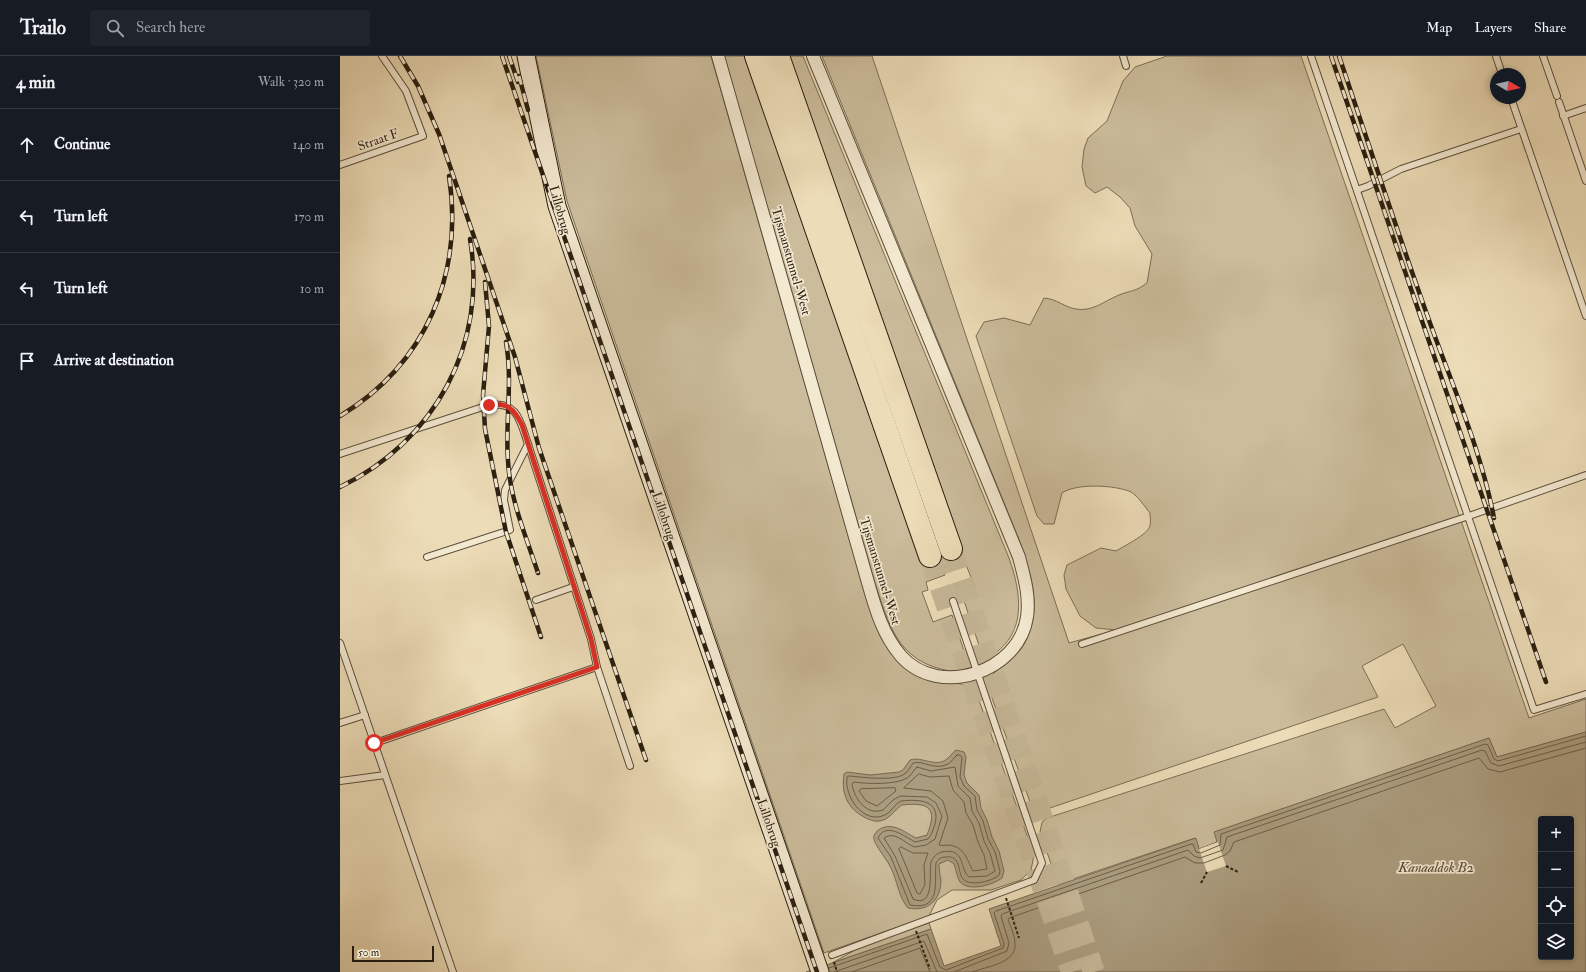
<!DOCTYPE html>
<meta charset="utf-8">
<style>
:root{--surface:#171b24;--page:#20242c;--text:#f1f3f6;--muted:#9ea1a6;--line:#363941}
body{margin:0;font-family:"IM FELL Double Pica",serif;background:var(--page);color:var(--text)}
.controls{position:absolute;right:12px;bottom:12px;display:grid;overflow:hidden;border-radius:4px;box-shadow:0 2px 6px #0003}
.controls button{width:36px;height:36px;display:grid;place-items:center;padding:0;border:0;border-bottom:1px solid var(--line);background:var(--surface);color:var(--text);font:20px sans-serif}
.compass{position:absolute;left:1150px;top:12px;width:36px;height:36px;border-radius:50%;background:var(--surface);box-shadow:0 2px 6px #0003;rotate:99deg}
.scale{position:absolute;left:12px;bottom:10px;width:82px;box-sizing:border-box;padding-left:4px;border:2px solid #2a1f10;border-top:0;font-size:11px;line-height:14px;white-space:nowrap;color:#2a1f10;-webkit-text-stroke:3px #f3e8d0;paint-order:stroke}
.stop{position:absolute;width:12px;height:12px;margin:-9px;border:3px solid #d93025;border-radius:50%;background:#fff}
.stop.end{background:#d93025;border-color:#fff;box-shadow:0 1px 4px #0008}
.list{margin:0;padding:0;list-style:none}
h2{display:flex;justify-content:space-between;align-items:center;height:52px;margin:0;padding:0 16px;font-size:17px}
h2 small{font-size:13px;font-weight:400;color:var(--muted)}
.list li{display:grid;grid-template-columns:26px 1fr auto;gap:12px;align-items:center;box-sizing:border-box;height:72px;padding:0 16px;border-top:1px solid var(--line)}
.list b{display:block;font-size:15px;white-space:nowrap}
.list em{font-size:13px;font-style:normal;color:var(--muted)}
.icon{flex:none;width:22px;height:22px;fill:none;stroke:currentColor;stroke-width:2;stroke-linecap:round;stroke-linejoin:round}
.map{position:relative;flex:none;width:1246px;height:916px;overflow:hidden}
header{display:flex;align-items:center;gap:24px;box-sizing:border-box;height:56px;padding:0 20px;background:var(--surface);border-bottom:1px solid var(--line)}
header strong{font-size:19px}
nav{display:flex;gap:22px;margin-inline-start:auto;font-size:14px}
.search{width:280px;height:36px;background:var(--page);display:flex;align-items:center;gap:10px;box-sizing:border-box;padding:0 14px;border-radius:4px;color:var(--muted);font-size:15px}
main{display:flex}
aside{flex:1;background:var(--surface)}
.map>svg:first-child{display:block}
.green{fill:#cbbc9b;stroke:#7a6e56}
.water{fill:#aa9c7e;stroke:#776a52;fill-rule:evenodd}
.pier{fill:#ecdcb7}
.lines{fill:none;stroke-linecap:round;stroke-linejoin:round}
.shore{stroke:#6a5e47;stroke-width:1}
.highway-tunnel{stroke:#c5b696;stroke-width:22;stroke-dasharray:22 11;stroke-linecap:butt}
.lane-casing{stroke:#5a4e3a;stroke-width:8}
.street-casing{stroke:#5a4e3a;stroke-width:14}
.secondary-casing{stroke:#2a1f10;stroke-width:19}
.highway-casing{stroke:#2a1f10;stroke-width:24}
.path{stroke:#2a1f10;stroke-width:2;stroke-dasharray:3 2;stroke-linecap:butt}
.lane{stroke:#f3e8d0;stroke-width:6}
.street{stroke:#f3e8d0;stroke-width:12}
.secondary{stroke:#f3e8d0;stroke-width:17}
.highway{stroke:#ecdcb7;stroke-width:22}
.rail-casing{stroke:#2a1f10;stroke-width:4.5}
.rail{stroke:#f3e8d0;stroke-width:3;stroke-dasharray:9;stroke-linecap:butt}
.route{stroke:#d93025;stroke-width:5}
.labels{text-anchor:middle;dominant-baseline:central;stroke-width:3.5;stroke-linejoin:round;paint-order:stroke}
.street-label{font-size:13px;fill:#2a1f10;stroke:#f3e8d0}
.water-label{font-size:14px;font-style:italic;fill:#574b36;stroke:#f3e8d0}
</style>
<header>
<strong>Trailo</strong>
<div class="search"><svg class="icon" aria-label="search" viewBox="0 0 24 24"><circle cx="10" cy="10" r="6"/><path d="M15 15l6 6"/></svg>Search here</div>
<nav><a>Map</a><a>Layers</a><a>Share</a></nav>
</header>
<main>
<aside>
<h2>4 min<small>Walk · 320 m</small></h2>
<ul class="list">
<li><svg class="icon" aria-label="ahead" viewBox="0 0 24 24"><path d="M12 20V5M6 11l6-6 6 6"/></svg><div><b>Continue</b></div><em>140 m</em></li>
<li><svg class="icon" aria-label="left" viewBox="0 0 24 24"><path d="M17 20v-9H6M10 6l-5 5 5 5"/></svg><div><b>Turn left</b></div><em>170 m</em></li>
<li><svg class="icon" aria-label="left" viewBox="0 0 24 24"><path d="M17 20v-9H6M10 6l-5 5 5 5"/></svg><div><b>Turn left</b></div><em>10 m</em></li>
<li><svg class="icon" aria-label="arrive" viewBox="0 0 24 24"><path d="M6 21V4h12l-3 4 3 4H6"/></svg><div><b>Arrive at destination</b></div></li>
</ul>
</aside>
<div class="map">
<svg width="1246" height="916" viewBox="0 0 1246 916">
<rect width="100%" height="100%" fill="#ecdcb7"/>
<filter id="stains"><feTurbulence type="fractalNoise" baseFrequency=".005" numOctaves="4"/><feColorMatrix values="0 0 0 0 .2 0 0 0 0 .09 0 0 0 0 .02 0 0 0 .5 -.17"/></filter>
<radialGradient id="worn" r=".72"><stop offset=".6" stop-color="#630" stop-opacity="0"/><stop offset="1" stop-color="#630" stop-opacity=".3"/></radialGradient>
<!-- green -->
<g class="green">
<path d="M196 0H371L509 482 539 578 549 595 571 616 589 624 629 629 636 636 694 799 691 814 681 824 651 834H612L597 844 589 860 484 897 227 145Z"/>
<path d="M384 0H406L586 504 615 494 447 0H463L469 15 669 502C683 542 687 582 644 604L621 536 635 531 624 504 603 512 605 519 586 526 588 534 582 536 593 566 612 559 626 601C625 610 621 617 610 615 557 606 549 569 534 524Z"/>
<path d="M482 0H532L729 587 776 574 756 572 740 560 726 533 724 519 727 509 761 492 776 495C784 490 807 479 810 470 811 466 810 461 810 457 805 451 798 440 791 436 776 429 736 427 722 437L714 468H704L697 460 636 280 644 266 664 262 690 269 704 242C717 243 724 251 736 253 753 256 764 245 779 239 792 234 795 236 807 227L812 198 795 170 790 152 780 141 767 131 755 137 746 130 742 111 744 93 748 82 767 65 783 25 795 11 827 0H961L1189 662 1246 643V676L1157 701 1149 682 875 776 878 786 859 793 855 782 718 828 700 776 702 766 707 762 1044 653 1055 672 1096 650 1063 588 1022 610 1038 641 704 754H693L649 634C649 630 648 625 650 622 654 614 675 603 683 590 704 555 691 517 678 481Z"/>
<path d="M589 867 591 873 492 907 524 889Z"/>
</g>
<!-- water -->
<g class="water">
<path d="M1246 676V916H466L591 873 604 910 661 890 649 853 856 782 859 793 877 786 874 776 1149 682 1157 701ZM1201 763H1231V901H1201Z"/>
<path d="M616 694 624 696 626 701 624 719 627 727 639 739 641 752 647 764 652 781 659 795 664 815 662 822C653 829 629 836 620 826 617 821 616 813 614 808L608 804 599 808C599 814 600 819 601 824 601 845 587 856 568 852 559 842 557 824 551 812 548 805 534 788 534 783 533 780 535 778 537 775 551 764 564 776 576 782L587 779C598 752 589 746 562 749 553 755 550 764 539 765 534 766 528 763 524 761 507 752 501 737 504 718L507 716 530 719 559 716 563 714 570 704C582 700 596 712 607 703 610 701 612 697 616 694Z"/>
</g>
<!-- pier -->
<path class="pier" d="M878 786 886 810 867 816 859 793Z"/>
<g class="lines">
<!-- shore -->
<g class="shore">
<path d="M617 699H620L622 701 620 721 624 730 635 740 637 754 643 765 648 783 655 796 660 815 659 819C653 825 630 831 623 823 617 815 621 799 606 801 601 801 598 803 596 807 594 826 602 855 570 849L551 801 538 782C546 765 565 781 575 786L588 783C592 779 593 773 595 768 601 744 579 743 561 745 554 748 552 756 545 759 523 769 504 740 507 721L509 720C522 721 556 726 566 717 569 714 571 710 573 707 584 704 594 715 608 708 612 706 614 701 617 699Z"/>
<path d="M577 711 591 715 615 711 618 730 630 742 632 755 639 767 644 785 650 797 655 815 647 820 629 821C619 813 626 791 602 796 597 797 593 801 591 806 589 817 595 853 573 843L555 800 544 782C555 774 565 788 575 791L586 789 595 783 602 760 596 747 587 741 560 740 553 744 543 754C526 760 514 742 512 728L514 726C527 728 556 729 567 722 571 720 573 715 577 711Z"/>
<path d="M579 718 590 721 609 720 613 734 624 746 626 757 633 769 638 786 644 799 647 813 633 815C627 804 625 791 609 789 605 789 603 790 599 789L608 762 603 745 591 735 564 732Z"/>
<path d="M555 732 556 735 537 750 526 745 519 735 521 733Z"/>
<path d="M561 791 573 797H588L584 809 585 829 580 838 577 837 559 793Z"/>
<path d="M489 912 587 878 600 911 606 914 663 892 664 888 654 857 656 855 851 788H853L856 796 861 797 880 789 881 778 1145 688 1148 689 1154 703 1158 705 1246 680"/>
<path d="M494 916 584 885 597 916"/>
<path d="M512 916 580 892 590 916"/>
<path d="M614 916 667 895 669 887 661 860 662 858 848 794 854 800 860 802 883 794 887 781 1142 694 1145 695 1151 707 1159 710 1246 686"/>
<path d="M632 916C645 911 677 907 675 888 675 880 671 871 668 864L669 862 845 801 855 807H864L885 799 890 795 894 786 1139 702 1148 713 1160 716 1246 692"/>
</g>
<!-- highway-tunnel -->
<g class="highway-tunnel">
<path d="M611 493 754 916"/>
<path d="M590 500 732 916"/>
</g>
<!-- lane casing -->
<g class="lane-casing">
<g id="lane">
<path d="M783 0 786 10"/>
<path d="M971 0 1194 654 1246 638"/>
<path d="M1156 0 1162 18"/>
<path d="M1203 0 1217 40"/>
<path d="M1171 42 1246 260"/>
<path d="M1219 46 1246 125"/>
<path d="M1223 60 1246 52"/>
<path d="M0 109 83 80 66 35 42 0"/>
<path d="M1017 134 1028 130 1061 113 1181 73"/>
<path d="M0 398 149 349C178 345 180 365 188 388L251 583 257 611 290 710"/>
<path d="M87 501 170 474 164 444 165 434 188 388"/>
<path d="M196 544 233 531"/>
<path d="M0 587 113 916"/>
<path d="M742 588 1129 460 1246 419"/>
<path d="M0 667 25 659"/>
<path d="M35 687 257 611"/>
<path d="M0 725 45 719"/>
<path d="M492 899 694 824 702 807 613 545"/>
</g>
</g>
<!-- street casing -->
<g class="street-casing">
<path id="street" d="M378 0 527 523C535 551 542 578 561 600 599 643 679 616 687 561 690 540 684 520 679 501L473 0"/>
</g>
<!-- secondary casing -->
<g class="secondary-casing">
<path id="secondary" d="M186 0 217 150 480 916"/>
</g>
<!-- highway casing -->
<g class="highway-casing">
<g id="highway">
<path d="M416 0 590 500"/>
<path d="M438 0 611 493"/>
</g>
</g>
<!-- path -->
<g class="path">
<path d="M886 810 898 816"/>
<path d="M861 827 867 816"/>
<path d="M666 842 679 882"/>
<path d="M576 875 590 913"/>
<path d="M494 906 497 916"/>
</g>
<!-- lane -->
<use href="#lane" class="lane"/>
<!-- street -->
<use href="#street" class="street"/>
<!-- secondary -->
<use href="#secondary" class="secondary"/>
<!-- highway -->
<use href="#highway" class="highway"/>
<!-- rail casing -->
<g class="rail-casing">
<g id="rail">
<path d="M60 0 78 30 99 78 175 301 199 392 306 704"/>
<path d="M162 0 477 916"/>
<path d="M169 0 178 26"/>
<path d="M991 0 1206 626"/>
<path d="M999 0C1029 89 1058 178 1090 267 1113 331 1141 394 1154 462"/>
<path d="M179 20 188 54"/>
<path d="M145 226 149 270 143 339 145 373 166 476 201 581"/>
<path d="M166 286C173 326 165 365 168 405 170 444 186 480 198 517"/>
<path d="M0 360C86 308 124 218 109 120"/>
<path d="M0 431C95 385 148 288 130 183"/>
</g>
</g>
<!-- rail -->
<use href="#rail" class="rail"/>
</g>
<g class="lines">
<!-- route -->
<path class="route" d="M34 687 257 611 251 583 182 369C174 353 167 346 149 349"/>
</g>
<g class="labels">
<!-- street labels -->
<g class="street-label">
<text transform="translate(38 84) rotate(-19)">Straat F</text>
<text transform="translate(220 154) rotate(74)">Lillobrug</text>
<text transform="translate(451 205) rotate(74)">Tijsmanstunnel-West</text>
<text transform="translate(324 460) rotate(71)">Lillobrug</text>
<text transform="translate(540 515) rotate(73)">Tijsmanstunnel-West</text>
<text transform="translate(429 767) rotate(71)">Lillobrug</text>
</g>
<!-- water labels -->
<g class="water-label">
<text x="1096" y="811">Kanaaldok B2</text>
</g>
</g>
<rect width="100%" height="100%" filter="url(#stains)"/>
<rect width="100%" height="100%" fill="url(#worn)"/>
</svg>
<div class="controls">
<button>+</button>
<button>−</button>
<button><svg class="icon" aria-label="locate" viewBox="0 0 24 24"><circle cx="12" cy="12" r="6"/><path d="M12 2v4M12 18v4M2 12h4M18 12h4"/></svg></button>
<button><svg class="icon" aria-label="layers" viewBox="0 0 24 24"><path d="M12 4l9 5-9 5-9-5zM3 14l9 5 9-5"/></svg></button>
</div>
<svg class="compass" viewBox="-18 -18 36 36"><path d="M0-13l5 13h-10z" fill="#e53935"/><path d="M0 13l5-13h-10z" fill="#9ea1a6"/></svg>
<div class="scale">50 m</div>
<div class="stop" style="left:34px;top:687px"></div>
<div class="stop end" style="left:149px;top:349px"></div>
</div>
</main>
